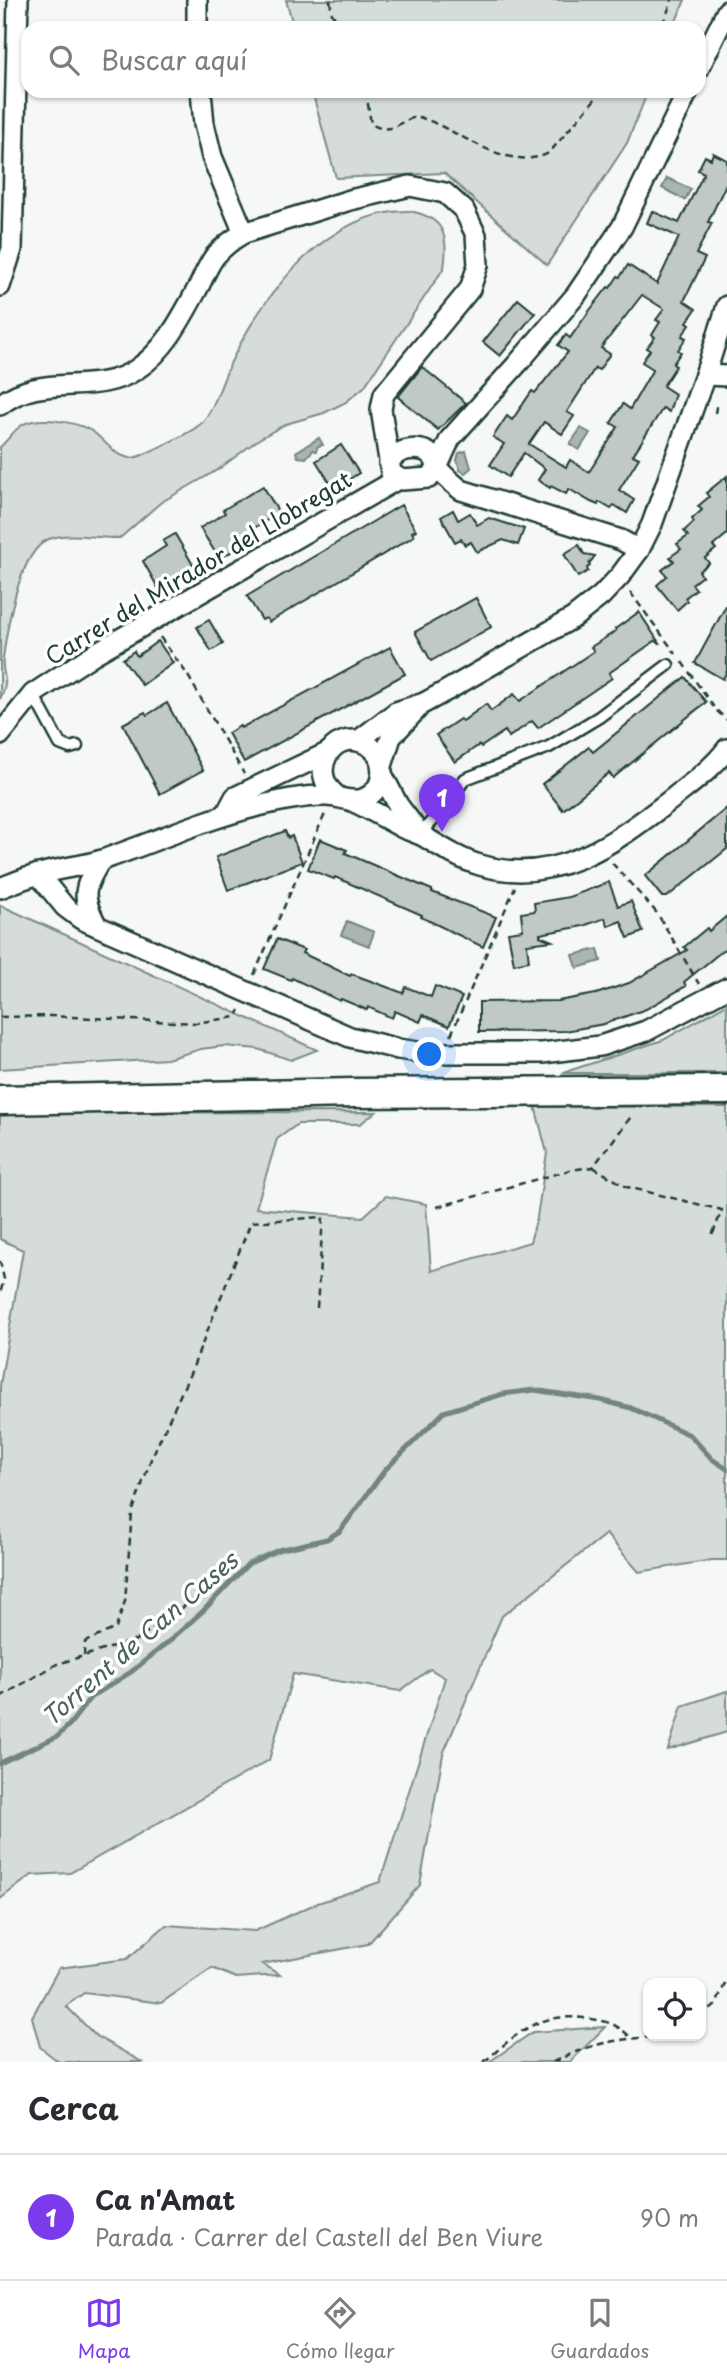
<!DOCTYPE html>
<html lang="es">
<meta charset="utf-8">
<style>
:root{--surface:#fff;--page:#f2f2f3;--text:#2b2b33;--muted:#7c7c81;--line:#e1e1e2;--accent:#7c3aed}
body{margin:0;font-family:"Playpen Sans",sans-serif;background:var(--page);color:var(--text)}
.controls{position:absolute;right:21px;bottom:21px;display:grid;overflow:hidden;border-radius:14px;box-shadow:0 2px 5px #0004}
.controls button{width:63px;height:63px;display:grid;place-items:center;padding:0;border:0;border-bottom:2px solid var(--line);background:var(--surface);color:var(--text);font:35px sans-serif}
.you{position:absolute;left:430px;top:1055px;width:24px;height:24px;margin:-18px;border:5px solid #fff;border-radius:50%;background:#1a73e8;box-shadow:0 0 0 10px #1a73e833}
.badge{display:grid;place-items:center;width:46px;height:46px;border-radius:50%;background:var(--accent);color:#fff;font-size:23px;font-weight:700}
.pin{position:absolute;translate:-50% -58px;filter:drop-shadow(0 2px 4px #0008)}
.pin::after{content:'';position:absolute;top:37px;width:24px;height:21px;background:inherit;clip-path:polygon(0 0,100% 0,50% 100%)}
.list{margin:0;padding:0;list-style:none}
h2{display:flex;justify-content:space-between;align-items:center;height:91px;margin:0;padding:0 28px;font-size:30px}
h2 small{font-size:23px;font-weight:400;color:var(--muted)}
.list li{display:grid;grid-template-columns:46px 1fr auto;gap:21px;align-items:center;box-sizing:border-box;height:126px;padding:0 28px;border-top:2px solid var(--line)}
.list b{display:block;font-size:26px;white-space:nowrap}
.list p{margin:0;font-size:23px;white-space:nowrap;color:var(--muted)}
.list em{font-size:23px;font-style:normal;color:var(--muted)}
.icon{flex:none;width:38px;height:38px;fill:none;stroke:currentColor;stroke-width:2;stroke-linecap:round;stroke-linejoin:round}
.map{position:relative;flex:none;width:727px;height:2062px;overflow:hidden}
.search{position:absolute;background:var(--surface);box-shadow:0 2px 5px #0004;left:21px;right:21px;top:21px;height:77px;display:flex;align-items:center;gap:18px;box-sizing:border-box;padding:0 24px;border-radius:21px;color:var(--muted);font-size:26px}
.sheet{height:217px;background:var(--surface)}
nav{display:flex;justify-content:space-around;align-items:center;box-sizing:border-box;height:98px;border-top:2px solid var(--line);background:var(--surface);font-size:19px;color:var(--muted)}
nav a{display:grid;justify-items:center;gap:4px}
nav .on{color:var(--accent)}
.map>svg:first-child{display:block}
.green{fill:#d6dcdb;stroke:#7a8c88;stroke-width:2}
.water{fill:#aab5b1;stroke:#72857f;stroke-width:2}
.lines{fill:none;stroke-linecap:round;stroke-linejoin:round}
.stream{stroke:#72857f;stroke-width:5}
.building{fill:#c0c9c6;stroke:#1f3d34;stroke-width:2;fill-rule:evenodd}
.lane-casing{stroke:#1f3d34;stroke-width:15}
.street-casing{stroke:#1f3d34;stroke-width:24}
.secondary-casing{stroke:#1f3d34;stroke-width:33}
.path{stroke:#1f3d34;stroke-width:2.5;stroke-dasharray:7 5;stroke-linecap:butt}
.lane{stroke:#fff;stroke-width:10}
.street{stroke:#fff;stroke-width:19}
.secondary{stroke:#fff;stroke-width:28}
.labels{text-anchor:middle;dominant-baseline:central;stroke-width:7;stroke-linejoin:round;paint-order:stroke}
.street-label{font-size:23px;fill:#1f3d34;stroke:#fff}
.water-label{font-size:24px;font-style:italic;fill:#49615a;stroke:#fff}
</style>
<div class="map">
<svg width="727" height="2062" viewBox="0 0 727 2062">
<rect width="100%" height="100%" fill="#f6f7f7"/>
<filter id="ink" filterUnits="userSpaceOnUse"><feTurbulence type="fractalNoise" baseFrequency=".0143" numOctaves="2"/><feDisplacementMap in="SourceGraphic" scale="14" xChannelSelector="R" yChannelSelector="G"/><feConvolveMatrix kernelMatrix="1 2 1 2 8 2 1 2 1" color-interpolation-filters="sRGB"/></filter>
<g filter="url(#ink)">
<!-- green -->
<g class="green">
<path d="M286 0H685L673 28H294Z"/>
<path d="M312 91H648L627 143 547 265 444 173 336 178Z"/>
<path d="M409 211C444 217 449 235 444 268L364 387 346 402 324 413 286 424 259 439 219 469 160 503 120 538C98 539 69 531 49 539 19 551 7 628 3 658 1 678 11 677 0 699V447C8 440 13 431 22 425 39 415 83 422 97 435 107 444 118 458 132 458 140 458 191 432 198 426 213 416 223 377 232 360 264 294 327 210 409 211Z"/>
<path d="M0 905 317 1050 291 1060 258 1049 224 1046 201 1049 167 1059 0 1069Z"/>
<path d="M727 1004V1073H562L663 1040Z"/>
<path d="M535 1106 727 1107V1560H712L639 1572 606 1534 502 1616 443 1754 420 1885 368 1944 262 1964 280 1975 236 1978 212 1968 161 2003 84 1993 66 2006 96 2036 142 2062H59L40 2047 32 2017 59 1968 127 1959 166 1925 255 1931 315 1904 380 1882 445 1678 430 1669 400 1691 293 1674 269 1760 70 1873 32 1875 0 1899V1385L23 1250 0 1239V1113L376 1112 360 1124H298L277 1139 256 1208 363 1217 386 1196 426 1204 431 1271 530 1242 537 1217 547 1153Z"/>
<path d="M727 1691V1732L668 1750 682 1706Z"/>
<path d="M605 2027 570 2062H489L533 2032Z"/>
</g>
<!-- water -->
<g class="water">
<path d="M667 178 691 189 685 200 662 188Z"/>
<path d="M581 428 590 433 579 450 570 444Z"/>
<path d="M319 438 323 445 318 446 316 451 313 450 306 458 298 457 296 452Z"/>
<path d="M466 451 471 468 465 473 460 470 457 460 459 453Z"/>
<path d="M347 921 374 932 369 946 341 935Z"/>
<path d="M598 949 601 961 577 968 573 955Z"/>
</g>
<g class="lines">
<!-- stream -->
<path class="stream" d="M0 1763 58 1736 70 1724 90 1698 131 1672 167 1643 203 1611 248 1564 278 1550 327 1539 340 1531 385 1470 444 1412 503 1394 534 1390 600 1400 631 1408 690 1435 712 1459 727 1469"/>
</g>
<!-- building -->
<g class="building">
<path d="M713 153 727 160V182L708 222 712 223 696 254 705 258 684 301 696 309 687 322 690 324 682 336 686 338 678 350 681 352 673 364 676 366 663 386 675 394 669 412 663 408 633 455 639 458 619 490 634 500 627 513 614 505 611 509 599 502 598 505 591 502 569 489 566 494 551 486 550 488 538 480 545 469 524 453 508 477 490 465 504 444 493 437 507 416 512 420 532 391 535 393 568 352 558 345 566 335 570 338 590 310 608 287 610 288 618 276 620 277 628 265 657 284 679 237 647 223 652 211 679 223 704 173 698 170 705 156 711 159ZM642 295 664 309 656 320 660 322 652 335 655 337 647 348 650 350 642 362 653 369 630 409 623 404 611 423 618 427 589 472 570 460 566 467 529 444 544 422 562 434 574 416 567 412 595 368 599 370 610 354 601 348Z"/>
<path d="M518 299 535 313 500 356 483 342Z"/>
<path d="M422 367 466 403 438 430 398 397Z"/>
<path d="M341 445 359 473 334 489 316 461Z"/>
<path d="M727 476V534L713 546 716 549 705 558 709 563 699 571 702 576 692 584 696 589 685 598 687 601 677 610 657 585 667 576 662 570 674 561 670 557 681 549 677 544 688 536 684 531 694 522 692 519 702 510 698 506 709 497 706 493Z"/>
<path d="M263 486 279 513 239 537 235 540 239 547 231 552 223 556 219 550 215 552 200 528 225 513 223 510Z"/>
<path d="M401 505 416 530 412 532 414 536 269 622 266 618 262 620 247 596Z"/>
<path d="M453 510 458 520 470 513 477 525 489 518 524 529 518 545 503 540 477 552 471 542 465 545 461 539 455 542 441 517Z"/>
<path d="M175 534 196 570 168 588 166 584 158 588 143 561 166 546 163 541Z"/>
<path d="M579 545 584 554 595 556 589 564 590 566 587 568 588 571 578 577 564 554Z"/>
<path d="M476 598 491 627 431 661 415 632Z"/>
<path d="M727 604V671L723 679 695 663Z"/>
<path d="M639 612 660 644 655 641 609 673 612 678 538 728 532 721 509 737 505 731 481 747 479 745 455 762 436 735 460 719 463 721 486 704 491 711 514 694 520 701 594 651 591 647 616 631 615 629Z"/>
<path d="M209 620 223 644 211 651 197 627Z"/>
<path d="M158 641 173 663 142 685 123 659 134 651 137 656Z"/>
<path d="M390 647 405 674 244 762 228 733 240 726 241 728Z"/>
<path d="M685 677 706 702 613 778 609 773 563 810 542 784 589 747 593 752Z"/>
<path d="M167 703 203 770 160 794 123 724 145 712 147 715Z"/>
<path d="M727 808V849L667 897H662L645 876Z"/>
<path d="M285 831 288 838 292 836 302 862 228 890 216 857Z"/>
<path d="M320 839 347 850 345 853 432 890V892L496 917 483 947 421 917 422 915 335 877 334 879 308 869Z"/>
<path d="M609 882 618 906 631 901 643 932 628 938 621 921 608 926 605 918 583 926 540 934V936L552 941 527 944 529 961 514 964 508 932 523 930 521 913 535 911 534 903 569 897Z"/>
<path d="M727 916V947L684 982 686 986 646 1009 604 1024 565 1031 479 1032V1002L558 1001 596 994 629 983 687 950 684 947 707 928 709 931Z"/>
<path d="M277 939 304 950 302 953 350 976 352 974 403 993 406 987 431 997 435 986 462 997 449 1026 423 1015 420 1022 395 1011 392 1018 368 1007 367 1010 341 999 340 1001 292 978 291 980 264 969Z"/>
</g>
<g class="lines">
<!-- lane casing -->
<g class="lane-casing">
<g id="lane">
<path d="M33 694 60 744 70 748 77 746"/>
<path d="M421 835 465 779 549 747 599 717 668 665"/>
</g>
</g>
<!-- street casing -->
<g class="street-casing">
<g id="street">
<path d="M197 0V28"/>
<path d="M699 68 727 11"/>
<path d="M201 91 204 124 212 157 244 233"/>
<path d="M0 286 12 249 18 0"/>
<path d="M705 375 727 376"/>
<path d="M0 405C42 371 95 398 137 369 167 349 183 315 200 284 204 275 209 264 215 256 224 246 233 239 244 233L350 200 410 186 445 193 464 210 476 235 478 265 470 289 384 394 381 409 391 473 402 480 429 478 435 472 450 439 519 362 576 295 622 227 688 91"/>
<path d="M389 463C394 449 422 444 432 456 436 460 436 466 440 471 446 478 454 484 461 490L621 540 639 550"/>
<path d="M0 735 33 694 94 654 398 479"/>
<path d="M358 741 396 712 424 703 446 691 573 618 601 596 620 576 639 550 652 524 705 375 727 306"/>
<path d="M382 766 391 737 418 708"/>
<path d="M382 774 398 805 420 834"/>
<path d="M352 801C370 809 386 819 403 828 410 831 417 833 423 836 441 847 459 859 480 865 554 887 613 844 668 802 689 785 711 770 727 749"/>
<path d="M226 814 235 797 329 752"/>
<path d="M38 874 65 907 81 919 350 1037 398 1049 425 1053H542L600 1046 646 1031 727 988"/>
<path d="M0 888C13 883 27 877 40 874 61 868 82 866 102 860 154 842 205 819 258 806 279 801 305 795 326 796 339 796 350 803 363 799 387 790 388 755 366 744 332 726 304 776 340 798"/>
<path d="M97 926C81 896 83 889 100 861"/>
</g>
</g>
<!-- secondary casing -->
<g class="secondary-casing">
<path id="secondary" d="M0 1100 354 1093 727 1090"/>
</g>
<!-- path -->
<g class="path">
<path d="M330 0 332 14 343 28"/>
<path d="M650 28 665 19 672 0"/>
<path d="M366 91 371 124C394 137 399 118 419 117 458 129 508 174 549 153L602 91"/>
<path d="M715 413 717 402"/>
<path d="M630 592 676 654"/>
<path d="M160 637 187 674 244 774"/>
<path d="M682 662 715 709 727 720"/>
<path d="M612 863 657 913 699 984"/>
<path d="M254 975 325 814"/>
<path d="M0 1017 51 1016 196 1023 236 1017 240 1010"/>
<path d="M451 1035 515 887"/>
<path d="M593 1167 627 1187 722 1210 712 1236"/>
<path d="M437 1207 570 1170 593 1167 633 1114"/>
<path d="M0 1261 4 1279 0 1294"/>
<path d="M84 1656 85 1642 116 1628 125 1601 132 1513 151 1459 193 1367 251 1222 323 1217 317 1308"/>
<path d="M0 1697 57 1664 136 1640 216 1584"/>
<path d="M701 2017 716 2005 727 1979"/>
<path d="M484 2062C521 2030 540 2011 591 2019 608 2021 618 2025 630 2037"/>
<path d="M553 2062C600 2039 627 2038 677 2036"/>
</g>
<!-- lane -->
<use href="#lane" class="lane"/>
<!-- street -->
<use href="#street" class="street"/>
<!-- secondary -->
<use href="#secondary" class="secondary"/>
</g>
</g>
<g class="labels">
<!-- street labels -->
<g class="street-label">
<text transform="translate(198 567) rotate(-31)">Carrer del Mirador del Llobregat</text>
</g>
<!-- water labels -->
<g class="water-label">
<text transform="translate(139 1638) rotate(-41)">Torrent de Can Cases</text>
</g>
</g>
</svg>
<div class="controls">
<button><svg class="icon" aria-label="locate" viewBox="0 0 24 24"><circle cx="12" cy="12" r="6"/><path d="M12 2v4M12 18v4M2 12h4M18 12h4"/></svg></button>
</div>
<div class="you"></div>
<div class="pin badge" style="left:442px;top:832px">1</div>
<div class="search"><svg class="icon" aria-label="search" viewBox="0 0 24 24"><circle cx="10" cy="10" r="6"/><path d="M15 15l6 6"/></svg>Buscar aquí</div>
</div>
<section class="sheet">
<h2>Cerca<small></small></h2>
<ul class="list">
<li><span class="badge">1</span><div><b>Ca n'Amat</b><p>Parada · Carrer del Castell del Ben Viure</p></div><em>90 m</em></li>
</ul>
</section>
<nav>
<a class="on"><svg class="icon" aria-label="map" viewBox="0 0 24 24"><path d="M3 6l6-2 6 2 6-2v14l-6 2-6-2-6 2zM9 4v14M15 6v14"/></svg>Mapa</a>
<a><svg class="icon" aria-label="directions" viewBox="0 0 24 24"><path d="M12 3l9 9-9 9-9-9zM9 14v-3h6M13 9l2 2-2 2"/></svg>Cómo llegar</a>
<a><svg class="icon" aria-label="saved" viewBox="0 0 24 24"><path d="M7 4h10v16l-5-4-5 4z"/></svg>Guardados</a>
</nav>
